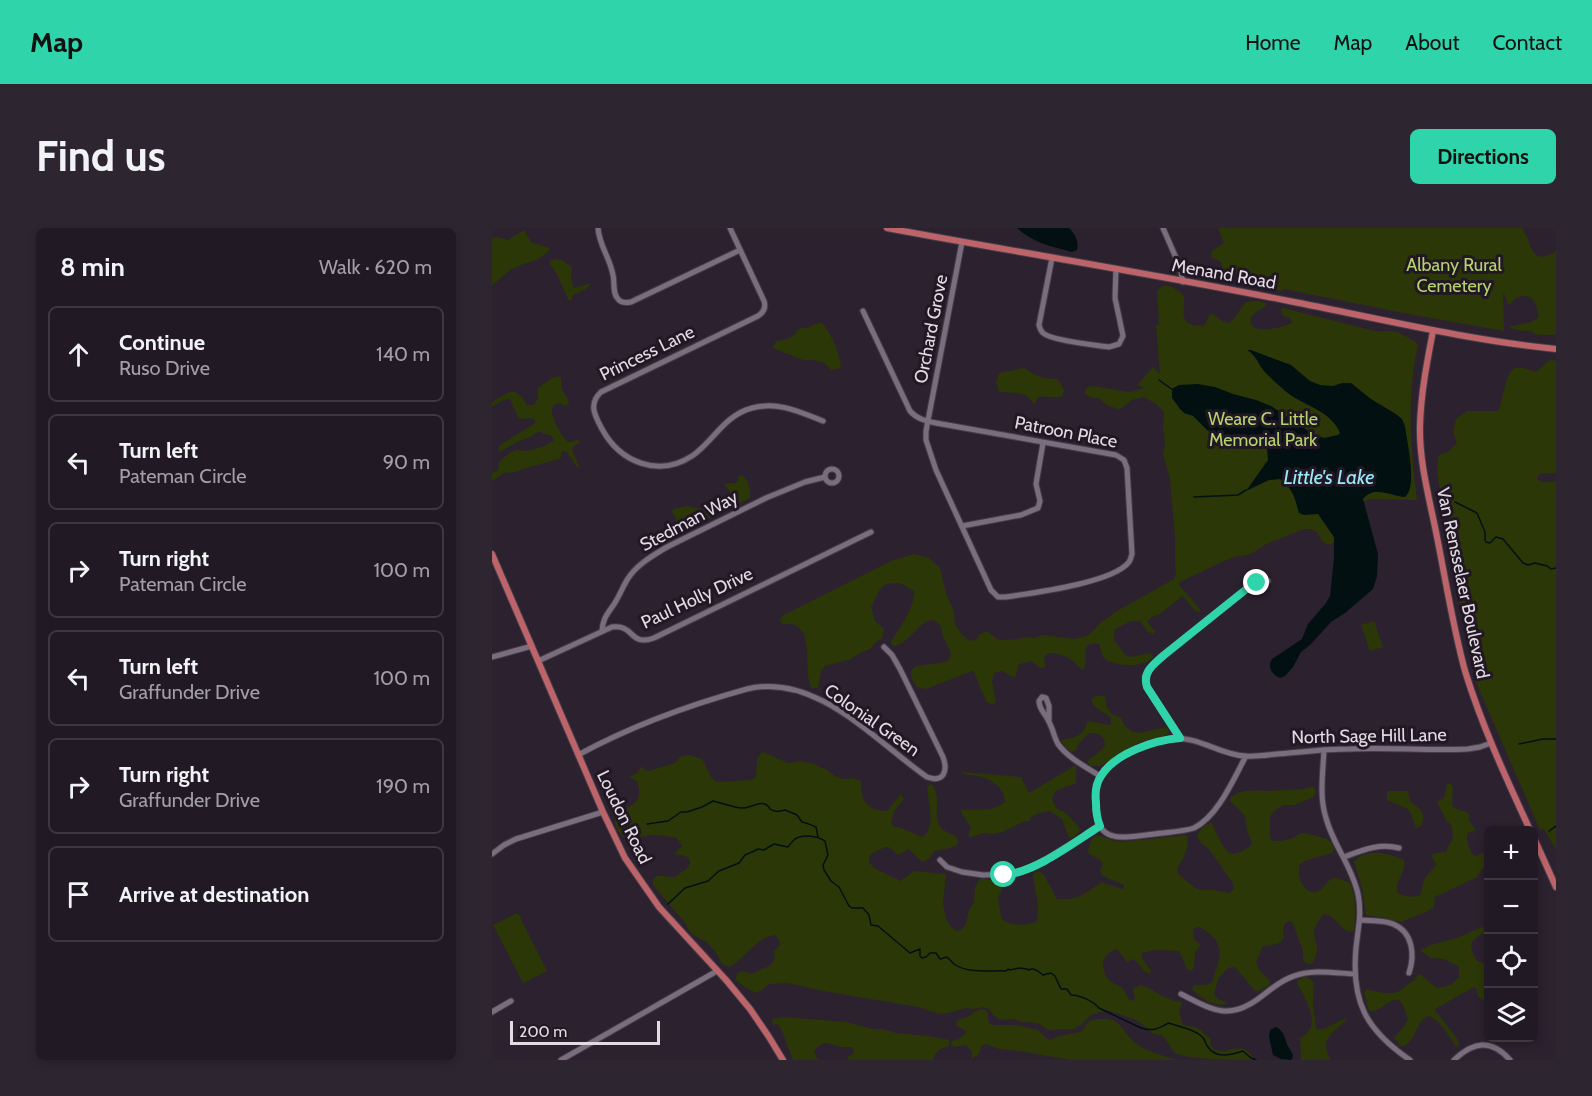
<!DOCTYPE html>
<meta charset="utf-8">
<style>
:root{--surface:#211923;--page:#2d2630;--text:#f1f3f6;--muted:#a2a0a6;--line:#3e3841;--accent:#30d4aa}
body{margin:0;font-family:Cabin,sans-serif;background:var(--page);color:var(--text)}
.controls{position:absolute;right:18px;bottom:18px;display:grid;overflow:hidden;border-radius:9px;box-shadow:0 3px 9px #0003}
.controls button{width:54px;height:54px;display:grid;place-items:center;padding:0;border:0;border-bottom:2px solid var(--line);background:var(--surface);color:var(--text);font:30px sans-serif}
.scale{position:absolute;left:18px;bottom:15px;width:150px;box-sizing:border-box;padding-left:6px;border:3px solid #e2dbe4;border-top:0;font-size:16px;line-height:21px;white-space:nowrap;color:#e2dbe4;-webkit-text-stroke:4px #221825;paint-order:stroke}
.stop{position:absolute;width:18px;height:18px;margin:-14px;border:4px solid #30d4aa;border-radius:50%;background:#fff}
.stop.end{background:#30d4aa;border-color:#fff;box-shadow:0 2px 6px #0008}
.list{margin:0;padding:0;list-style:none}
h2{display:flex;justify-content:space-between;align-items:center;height:78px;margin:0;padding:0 24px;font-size:26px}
h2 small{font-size:20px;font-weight:400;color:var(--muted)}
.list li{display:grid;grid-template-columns:39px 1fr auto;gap:18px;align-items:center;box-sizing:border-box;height:96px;margin:0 12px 12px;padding:0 12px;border:2px solid var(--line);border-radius:9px}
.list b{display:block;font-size:22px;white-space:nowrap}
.list p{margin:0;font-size:20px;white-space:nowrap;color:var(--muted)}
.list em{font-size:20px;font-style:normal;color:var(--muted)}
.icon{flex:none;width:33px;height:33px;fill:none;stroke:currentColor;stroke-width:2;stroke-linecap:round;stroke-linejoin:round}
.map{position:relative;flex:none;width:1064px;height:832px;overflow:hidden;border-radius:9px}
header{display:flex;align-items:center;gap:36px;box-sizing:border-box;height:84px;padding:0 30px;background:var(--accent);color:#111}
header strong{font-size:28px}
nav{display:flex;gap:33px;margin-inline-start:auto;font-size:21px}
.intro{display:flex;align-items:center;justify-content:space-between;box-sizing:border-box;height:144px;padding:0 36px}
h1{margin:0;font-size:42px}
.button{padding:15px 27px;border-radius:9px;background:var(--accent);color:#111;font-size:21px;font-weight:700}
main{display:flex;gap:36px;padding:0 36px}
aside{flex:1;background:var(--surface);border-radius:9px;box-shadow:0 3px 9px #0003}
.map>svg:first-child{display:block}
.green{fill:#2c3708}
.water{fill:#031012}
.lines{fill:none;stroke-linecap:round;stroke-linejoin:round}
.stream{stroke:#031012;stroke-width:1.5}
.minor-casing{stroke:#453d48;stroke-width:7}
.major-casing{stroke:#453d48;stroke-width:8}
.minor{stroke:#7a6d7d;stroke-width:5}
.major{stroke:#bd636a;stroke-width:6}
.route{stroke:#30d4aa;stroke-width:8}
.labels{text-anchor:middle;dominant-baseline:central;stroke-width:6;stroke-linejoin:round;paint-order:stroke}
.park-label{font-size:18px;fill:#b7d36b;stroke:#221825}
.street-label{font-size:18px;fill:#e2dbe4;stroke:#221825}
.water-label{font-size:20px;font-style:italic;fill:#99ebf6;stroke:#221825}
</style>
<header>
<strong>Map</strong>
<nav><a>Home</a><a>Map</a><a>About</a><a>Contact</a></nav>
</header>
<div class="intro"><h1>Find us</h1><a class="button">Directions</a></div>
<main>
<aside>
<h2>8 min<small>Walk · 620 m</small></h2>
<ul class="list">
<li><svg class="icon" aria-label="ahead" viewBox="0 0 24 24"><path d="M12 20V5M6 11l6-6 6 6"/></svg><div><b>Continue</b><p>Ruso Drive</p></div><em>140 m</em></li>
<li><svg class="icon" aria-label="left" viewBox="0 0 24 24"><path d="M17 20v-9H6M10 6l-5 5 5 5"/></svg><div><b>Turn left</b><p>Pateman Circle</p></div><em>90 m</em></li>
<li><svg class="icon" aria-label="right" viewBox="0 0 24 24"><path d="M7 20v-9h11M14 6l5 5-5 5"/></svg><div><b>Turn right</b><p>Pateman Circle</p></div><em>100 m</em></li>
<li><svg class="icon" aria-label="left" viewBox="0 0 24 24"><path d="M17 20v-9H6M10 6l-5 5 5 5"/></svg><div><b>Turn left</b><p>Graffunder Drive</p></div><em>100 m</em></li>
<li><svg class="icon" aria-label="right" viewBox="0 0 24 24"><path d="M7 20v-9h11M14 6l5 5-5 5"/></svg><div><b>Turn right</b><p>Graffunder Drive</p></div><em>190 m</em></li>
<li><svg class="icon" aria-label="arrive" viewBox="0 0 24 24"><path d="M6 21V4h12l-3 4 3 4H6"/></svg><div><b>Arrive at destination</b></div></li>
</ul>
</aside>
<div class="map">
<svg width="1064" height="832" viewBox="0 0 1064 832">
<rect width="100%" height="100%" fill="#2c212f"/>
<!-- green -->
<g class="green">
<path d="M726 0H1030C1041 15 1037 40 1064 23V106C1057 108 1051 106 1044 107L1039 103H1031L1018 100 1019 98 1039 94 1046 90C1047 79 1040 62 1025 70 1022 71 1020 74 1018 77 1013 74 1015 68 1011 65L1012 103 922 87 792 61 790 63C781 61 772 60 764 58 758 56 755 54 749 53L746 46 731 41 729 34 719 29 720 23 732 15Z"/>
<path d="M32 2 39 14 58 20C51 34 32 34 20 41 12 46 8 52 0 57V10L5 9 16 12Z"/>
<path d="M64 31 70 32 80 39 79 51 82 60 100 55 94 61 81 67 79 73 76 71 65 46 58 36V33Z"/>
<path d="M671 58H678L690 65C696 75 687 84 695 95 701 97 708 99 713 97L717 87 720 86 732 94 737 95C752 85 746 66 774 75V78C771 81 765 82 762 86 759 88 758 91 759 95 762 107 792 99 800 95L799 91 790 87 789 84V81L791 80 883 103C889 104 893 103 898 103 907 103 919 111 926 116 915 168 918 219 925 272L879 271 827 287 839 303 843 314 836 317 830 313 825 304 819 301H812L774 316 759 326 742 329 730 334 688 354 687 357 708 381V384L703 383 692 369H689L668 386 658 390 655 394 663 403 662 406 656 404 648 393H639L623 401 622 412C640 435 633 429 659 425L661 429 655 434 643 437H631L616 433 611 429 607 416C586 412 597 429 592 441H589C579 430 571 425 556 425L552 429 553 439 549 440 539 433C521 438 528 436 523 450L510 443 502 445 500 453 504 474 500 477 495 474 490 464 482 444 480 443 434 461 425 459C420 451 414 444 425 438L454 434 458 430C460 421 454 416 451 408 449 404 450 398 446 395 436 384 422 406 415 411 411 415 408 416 403 418L400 417 399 414C407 400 423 379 422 363L408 355 394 356 388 361 379 379 383 393 392 401 390 410 383 415 378 421 368 425 359 431 333 438 329 444 326 460H320C310 446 324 400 299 396 296 396 293 396 290 396L288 391 290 388 399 333 422 326 437 330 448 340 454 365 461 381 463 396 470 407 478 413 485 411 487 407 495 403 505 411 512 412 528 411 532 409 541 410 551 407 583 411 594 408 599 405 607 396 625 383 682 351 684 345 683 336V308L678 251 671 226 673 215 671 200 672 184 664 176 652 169 640 172 630 180 626 181 615 177 607 170C601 171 597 170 593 165 594 160 595 159 601 158L637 164 652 160 656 161 645 157 661 139 668 146 664 97H667L665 62Z"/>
<path d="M330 95C338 103 348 126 349 138L346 141 339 142 331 134 320 132H311L281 120 284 113C289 112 295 112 299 109 308 103 303 99 316 100L323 96Z"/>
<path d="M1060 132 1064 133V245L1047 246 1045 251 1049 254H1064V622L1052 601 1048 602 983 452 962 350 964 322 953 291 945 244 946 229 949 226 956 224 965 215 961 204 964 191 975 183H1005C1009 178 1009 175 1010 169 1011 164 1013 160 1014 155 1020 135 1026 138 1044 144L1050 139 1055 133Z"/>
<path d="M532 140C543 148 552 151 565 151L568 154 572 163 570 168C563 171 554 167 547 169L542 176C540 173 538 170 535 168 527 163 515 166 507 163L504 154 507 145Z"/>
<path d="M68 148C70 152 68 155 70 160 71 166 76 169 77 175L74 178 68 175C64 176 62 176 60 181 58 187 71 213 77 214 78 214 86 212 87 212V215L82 218 80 222 88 240 84 238 75 224 71 223 69 224V229L67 231 34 240 23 244 12 245 0 253V245L6 242 7 234C12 230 17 224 24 222 25 222 32 223 34 223 42 222 57 217 62 212L60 208 52 206 47 203 40 208 23 215 8 224 6 221 8 217 42 196 43 193 41 190 27 191 18 171 11 172 0 179V174C17 164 23 156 35 177H41L46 171V160L60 150Z"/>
<path d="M250 247C256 251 259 263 258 270L189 304 184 305 182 304 184 290 180 284 181 281 195 278 213 282 227 279 234 268 238 265V263L232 256 244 255 246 253V249Z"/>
<path d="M882 393 891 419 878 423 869 397Z"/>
<path d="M604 468H613L615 480 620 486 629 490 632 497 639 503 647 505 675 499 677 505 670 509 654 512 642 517 609 538H599L596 535V532L605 526 613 518 612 510 606 506 597 505 587 515 584 522 580 524 574 520 569 513 572 511C583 511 593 506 595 494L598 493 616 497 619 496V490C612 483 602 482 599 472Z"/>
<path d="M271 524 296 535 303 534 307 533 320 535 335 542 344 549 353 551 360 550 369 553C368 572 375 582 395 583L409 566 412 571 403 582 399 594 401 598 409 600 430 609C445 600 436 574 435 559L437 557 440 556C454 576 431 598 464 608L466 613V616L458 620 442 623 437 631 430 634 417 621 406 627 397 619H393L379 626 377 629V634L382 640 408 653 422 643 454 646 451 676 454 691 458 698 465 703 469 702 474 696 477 682 482 674 483 659 488 650 509 654 510 662 506 669 509 690C517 698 535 699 545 693L546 678 541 648 542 645 547 643 552 647 565 671C586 673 594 665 610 654L626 660 632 661V657L611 648 608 642 611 636 608 632 596 625C600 595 611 613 630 614L695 607C698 620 691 630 685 641L686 646 702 659 708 662H721L737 665 742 661 741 655 716 620 709 615 705 608C707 602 714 595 720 595 723 602 731 622 738 625 741 626 746 625 748 624 754 621 757 620 760 615L755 602 753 588 738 573 739 569C751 560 763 563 777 563 792 562 808 562 822 559L824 564 821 569 802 577H791L781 584 778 589V610L781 613H789L799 611 809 605H813L835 611 840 615 842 622 840 625 815 632 808 636C804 646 810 666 825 664 831 662 834 654 839 651 845 648 853 653 858 655 865 669 863 687 862 702L859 704C847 702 844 686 831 686 829 691 825 694 823 699 819 710 830 717 822 732 819 737 821 736 814 736L811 732V723L801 695 797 693 793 695 791 701 792 710C788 716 778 718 771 718L764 734 768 743 778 753 777 757 765 764C756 757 751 746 742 739L736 740 726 751 722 766 726 771 734 774V776C721 779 709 770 700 761L701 758C707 755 714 759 720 754 729 727 735 715 708 699L702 700 701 710 709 717 703 725 702 740 699 743 695 741 688 725 686 723 663 722 650 725V730L659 743V746L653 744 642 731 635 734 625 721C610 725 607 740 617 752 621 756 626 756 630 760 633 764 636 769 638 773L641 772 643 770 641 760 649 757C664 762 672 772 689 774L690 775 687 783 691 797C695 798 701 798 705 800 710 802 714 808 719 811L718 816C727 831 739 817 752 821 757 823 760 828 763 832 746 832 695 832 683 825 678 820 676 812 669 807L661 806 650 796 642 791 615 782 599 787 589 797 582 801 556 802 546 795 530 794 522 791 509 792 501 787 498 782 492 779 481 781 474 780 457 785 447 786 426 779 331 763 296 755 277 756 270 762 263 765 245 754C243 748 244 745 250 743L260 746 279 737 283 730 282 723 288 717 286 710 283 707C264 710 255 727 241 737L237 739 230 736C222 719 216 713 199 706L193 695 161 657C160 642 174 650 183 649L197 639C201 629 193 627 185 627L183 625 190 618 185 610C174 608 161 605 150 609 144 611 142 613 136 613 128 607 121 598 123 588 137 577 153 576 145 553L137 549 145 545 150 538 153 542 157 543 183 535 189 528 198 527 210 531 219 549 224 554 259 552 264 549 265 531 269 525Z"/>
<path d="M584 537V555L563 563 560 571 564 580 574 585 587 599 588 603 582 609 577 610 570 591 558 583C550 585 541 584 537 593H533L510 604 501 606 492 605 479 609 476 608 479 599 470 586 469 582C485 580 500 585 513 574 512 558 499 551 485 548 479 547 476 548 470 545V544L529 549 537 565Z"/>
<path d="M958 555 961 559 960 578 967 582 975 584 978 588 976 591 984 602 976 605C973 612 977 621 982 628L996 624V635L990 641 985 649 943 669 942 679 934 684 909 694 888 689 874 687 870 659 862 634C874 619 897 625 912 632 915 643 903 652 905 664 910 669 922 670 928 667L933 650 944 637 939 627 943 625 954 624 961 609 960 598 954 592 945 574 952 570 955 556Z"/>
<path d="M897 563H916L918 573C927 580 937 587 928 599L924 600 923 598 918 584 916 581 895 572V564Z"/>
<path d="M26 685 55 743 31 755 1 697Z"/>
<path d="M990 699 993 700 994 704C979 712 975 715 984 732L996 738V775L986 769 984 760 982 759 943 781V784L946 786 966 812 967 817 966 819 963 817 951 799 945 793 937 788C923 793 925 813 910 819L902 810 913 797 916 791C914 787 913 781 911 777 903 761 891 785 877 783L872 765 874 761C884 764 901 768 909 762 914 758 916 755 922 753L926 746 929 747 945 760 959 757 967 749V739L952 731 939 730 928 722 941 716 965 710Z"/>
<path d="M813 749 817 750 822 755 821 775 824 800 826 802C838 800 847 791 857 790 844 803 825 810 839 832H809L808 810C832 799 813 770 805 755L806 752Z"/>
<path d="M488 781 494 782 496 786V794L500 797H524L546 802 554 810 558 812C569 806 579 807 590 803L597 793C633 784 626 805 649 819 657 824 676 829 686 832H579L527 823 507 821 494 816 490 818 486 827 480 830V824L474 817 462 819 459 816 460 813 467 811 475 804 464 797 465 792 475 789Z"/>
<path d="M290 789 355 794 380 801H391L404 805 435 808 457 812V818C448 821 444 821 441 832H356V829L362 825 361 819C357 819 354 819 350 819 338 817 332 810 322 823L324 829 328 832H301L289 800 285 796 282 797 280 795 281 791Z"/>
</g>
<!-- water -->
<g class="water">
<path d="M525 0H577C583 6 587 13 585 22L580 24C560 19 540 14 525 0Z"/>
<path d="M755 122H759L799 137 818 153 828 157 841 158 850 155H859L879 171 904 186 910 191 913 198C915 214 926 259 913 269 899 268 882 257 871 271L886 326 885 348 881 361 853 385 839 394 818 417 809 424 801 439 793 448 788 450C780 447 775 439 780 431L810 411 816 396 834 375 838 368 842 330V309L826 286 812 287 807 285C803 271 801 260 788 251L777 252 754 263 776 232 775 220 770 213 763 211H741L726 208 715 202 701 188 692 185 688 181 680 170V164L681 160 687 157 706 156 723 159 741 166 764 172 779 178 821 206 832 210 846 207 848 205C840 184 814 178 797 166 791 161 777 149 772 143 766 136 764 127 755 122Z"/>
<path d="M784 799C794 804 792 812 797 820 799 823 801 826 801 829L799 832 789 831 781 827 777 809 778 802Z"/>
</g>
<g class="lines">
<!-- stream -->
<g class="stream">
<path d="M667 152 681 162"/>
<path d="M702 269 746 267 754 262"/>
<path d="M963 274 985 285 993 304V312L994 314 998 315 1004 309 1011 311 1031 335 1036 337 1043 335 1055 338 1059 341 1064 340"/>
<path d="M1027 516 1051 511H1064"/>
<path d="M155 596 176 593 189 584H195L210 579 221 573C230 575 242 580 251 580 260 580 272 569 278 581 284 585 287 583 293 582L305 587 310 594C315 595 319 597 324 599L326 609"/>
<path d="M1057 603 1064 598"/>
<path d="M176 676 193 660 216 653 227 643 247 635 253 627 260 624 266 621 272 622 282 616 296 619C297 617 302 612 303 611 311 606 326 608 333 613L336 627 331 637 332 642 339 653 347 659 357 678 360 680H371L377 687 379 697 386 698 418 725 428 721V728L430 730 434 729 438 725H444L448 731 455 729C458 732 460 734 462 736 476 746 497 742 514 743L516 741 518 742 527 740 535 741 537 742C542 739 547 744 551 747L559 745 563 748 569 761H575L579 767C588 767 601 773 607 780L649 800C663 804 666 800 677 795 688 799 699 800 708 807 714 811 712 814 716 819 724 831 739 827 751 823L759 830 764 832"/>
</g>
<!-- minor casing -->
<g class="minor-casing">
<g id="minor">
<path d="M106 0C107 17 118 30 121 47 123 54 120 65 126 71 129 75 134 75 139 74L248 22"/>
<path d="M238 0 272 73C274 79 272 84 266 88L109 164C96 176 103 188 110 201 128 234 166 250 200 228 222 213 231 188 260 180 286 173 308 184 331 193"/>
<path d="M671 0 688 39 691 54"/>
<path d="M560 30 547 97C548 101 548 102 551 105 560 113 604 117 617 119L627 116 631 108 623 70 624 41"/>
<path d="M371 83 418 183C425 191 434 193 444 195L624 227 632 232 635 240 640 326C639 329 639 331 637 334 621 355 540 365 514 369H506L499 362 444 242 434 212V203L470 14"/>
<circle cx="340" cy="248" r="7"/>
<path d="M470 298 529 287 546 280 548 273 544 256 551 215"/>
<path d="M110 403C111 388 117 385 124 373 128 366 131 359 135 352 144 337 160 328 175 319L274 270 313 254 333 249"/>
<path d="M0 429 40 418"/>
<path d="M46 433 120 399C143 396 137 419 162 410L379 304"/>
<path d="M557 492V478L554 470 550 469 547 473C547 482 554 486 557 494 561 501 562 509 566 516 576 530 594 539 608 548"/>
<path d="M688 510 655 459 653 448 659 439 757 359 764 355 776 353"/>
<path d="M832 522C831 544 827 569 834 590 841 617 860 638 866 666 870 685 866 701 864 720 859 774 874 802 918 832"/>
<path d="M86 527C139 498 197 477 255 461 324 444 383 513 435 549 452 555 456 543 451 529L408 441 400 427 392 419"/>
<path d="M754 528C741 552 726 588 702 600 690 604 675 604 662 606 624 611 600 616 604 566 606 533 650 515 679 511 705 507 728 527 753 528 764 529 775 527 785 526 809 524 834 521 858 521 897 519 937 523 976 521L988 519 999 515"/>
<path d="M0 626 12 617 24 611 111 584"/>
<path d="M852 629C871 622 887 615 907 620"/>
<path d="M448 632 455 639 470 644 491 647 523 646 540 640 608 598"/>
<path d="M868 692C879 693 891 692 901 696 921 704 923 727 917 745"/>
<path d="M689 766C722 783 738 793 770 768 781 760 789 752 802 748 821 741 843 745 862 746"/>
<path d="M0 784 19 773"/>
<path d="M69 832 225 743"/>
<path d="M962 832C981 814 999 810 1018 832"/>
</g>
</g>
<!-- major casing -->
<g class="major-casing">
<g id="major">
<path d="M395 0C529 25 663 46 797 73 885 90 974 112 1064 121"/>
<path d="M941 103C935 134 929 165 928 197 927 235 938 273 945 309 954 354 961 399 973 443 990 498 1014 550 1038 602"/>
<path d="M0 326 111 584 133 630 167 679 234 752 258 781 277 809 291 832"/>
<path d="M1042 610 1064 659"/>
</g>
</g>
<!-- minor -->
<use href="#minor" class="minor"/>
<!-- major -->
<use href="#major" class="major"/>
</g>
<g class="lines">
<!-- route -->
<path class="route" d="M512 647C544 644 581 615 608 598 605 591 604 583 604 575 603 566 604 555 609 548 623 525 663 512 688 510L655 459C650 444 662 436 672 427L757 359 765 355"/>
</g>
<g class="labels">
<!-- park labels -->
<g class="park-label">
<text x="962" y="37">Albany Rural<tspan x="962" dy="21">Cemetery</tspan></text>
<text x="771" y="191">Weare C. Little<tspan x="771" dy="21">Memorial Park</tspan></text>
</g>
<!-- street labels -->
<g class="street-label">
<text transform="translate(732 46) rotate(10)">Menand Road</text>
<text transform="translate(439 101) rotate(-79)">Orchard Grove</text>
<text transform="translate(155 125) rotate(-26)">Princess Lane</text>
<text transform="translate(574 204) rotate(11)">Patroon Place</text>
<text transform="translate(197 293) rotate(-28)">Stedman Way</text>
<text transform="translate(971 355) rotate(78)">Van Rensselaer Boulevard</text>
<text transform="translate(205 370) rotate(-25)">Paul Holly Drive</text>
<text transform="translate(380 492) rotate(35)">Colonial Green</text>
<text transform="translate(877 508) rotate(-1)">North Sage Hill Lane</text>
<text transform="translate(132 589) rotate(64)">Loudon Road</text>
</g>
<!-- water labels -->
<g class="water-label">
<text x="837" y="249">Little's Lake</text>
</g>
</g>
</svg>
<div class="controls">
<button>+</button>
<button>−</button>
<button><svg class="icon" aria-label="locate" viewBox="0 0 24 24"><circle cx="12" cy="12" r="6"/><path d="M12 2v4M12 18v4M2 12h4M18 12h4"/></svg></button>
<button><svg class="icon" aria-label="layers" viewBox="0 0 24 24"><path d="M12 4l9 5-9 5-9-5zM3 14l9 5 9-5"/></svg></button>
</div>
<div class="scale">200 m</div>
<div class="stop" style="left:512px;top:647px"></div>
<div class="stop end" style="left:765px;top:355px"></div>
</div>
</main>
